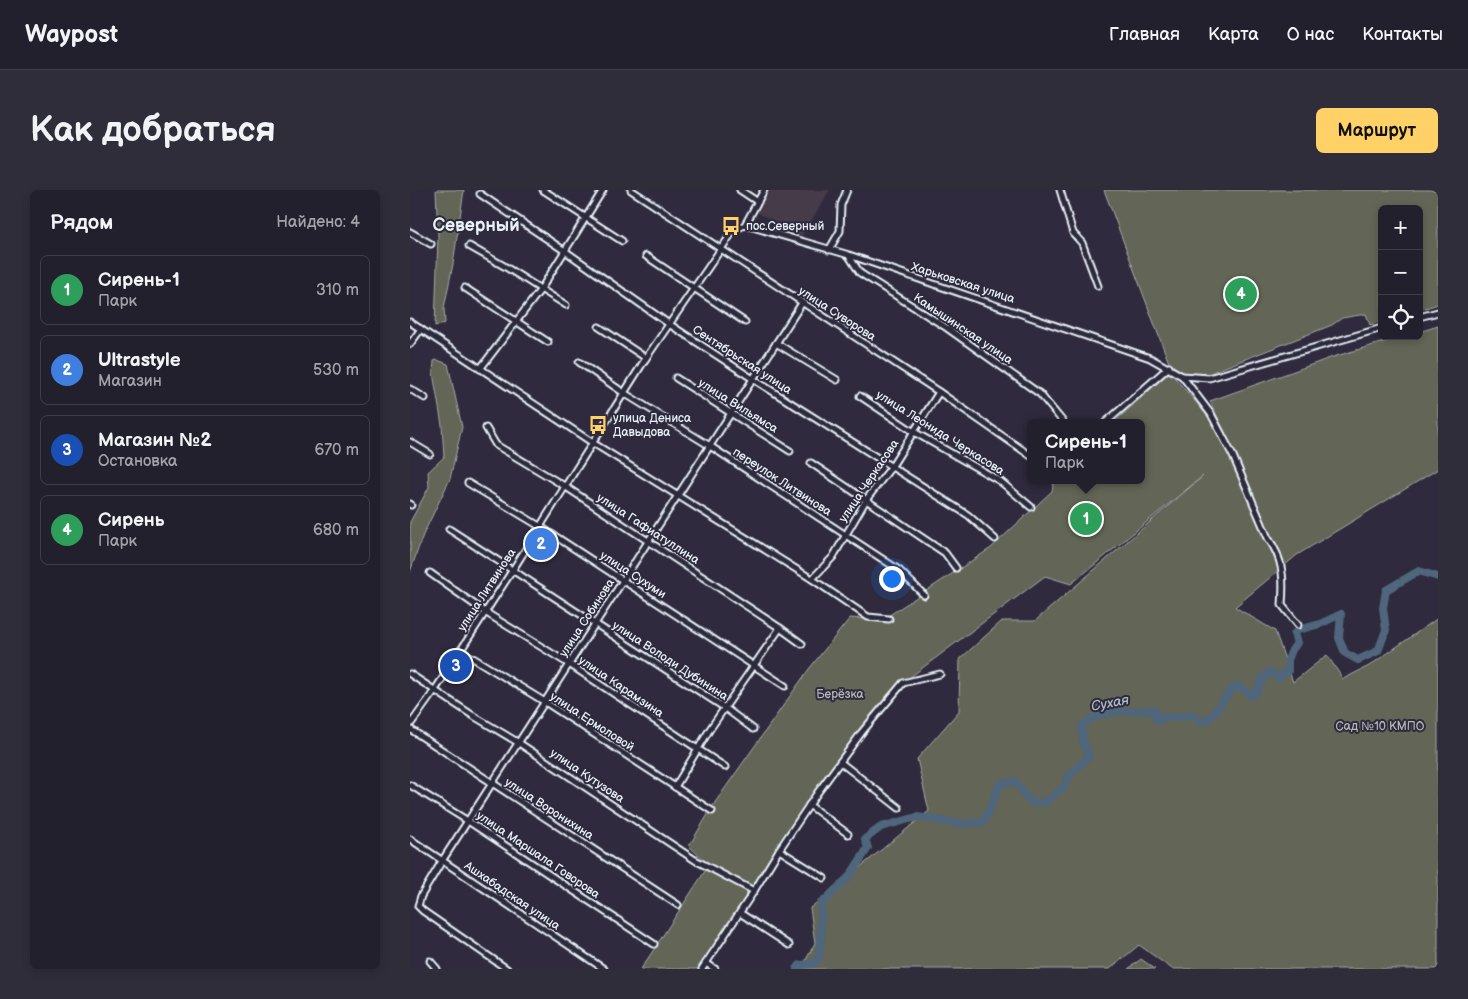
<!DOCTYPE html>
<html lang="ru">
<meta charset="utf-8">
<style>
:root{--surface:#23202e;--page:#2f2d3a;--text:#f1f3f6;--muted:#a3a3aa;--line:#403e4a;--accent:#ffd166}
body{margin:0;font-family:"Balsamiq Sans",sans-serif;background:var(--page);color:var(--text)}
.controls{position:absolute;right:15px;top:15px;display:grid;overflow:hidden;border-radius:8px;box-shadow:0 2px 8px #0003}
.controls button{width:45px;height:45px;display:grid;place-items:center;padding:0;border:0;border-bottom:1px solid var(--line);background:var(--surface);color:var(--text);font:25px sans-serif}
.you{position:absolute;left:481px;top:388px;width:18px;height:18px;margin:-12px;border:4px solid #fff;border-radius:50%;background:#1a73e8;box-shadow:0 0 0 8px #1a73e833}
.badge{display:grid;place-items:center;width:32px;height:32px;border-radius:50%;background:var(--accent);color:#fff;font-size:16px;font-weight:700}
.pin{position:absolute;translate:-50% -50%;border:2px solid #fff;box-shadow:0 1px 5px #0006}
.popup{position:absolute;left:617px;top:229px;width:118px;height:65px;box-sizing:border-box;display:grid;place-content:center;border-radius:8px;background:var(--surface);filter:drop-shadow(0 1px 4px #0005);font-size:16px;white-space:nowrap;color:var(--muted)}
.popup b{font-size:19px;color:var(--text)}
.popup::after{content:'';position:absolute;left:50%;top:100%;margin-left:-10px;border:10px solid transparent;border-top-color:var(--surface)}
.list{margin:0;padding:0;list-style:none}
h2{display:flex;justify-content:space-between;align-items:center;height:65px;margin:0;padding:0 20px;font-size:21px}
h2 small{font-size:16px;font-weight:400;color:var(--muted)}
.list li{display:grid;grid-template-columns:32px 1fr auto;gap:15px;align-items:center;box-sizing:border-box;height:70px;margin:0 10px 10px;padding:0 10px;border:1px solid var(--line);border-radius:8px}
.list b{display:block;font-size:19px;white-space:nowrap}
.list p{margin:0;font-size:16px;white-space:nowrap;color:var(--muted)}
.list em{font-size:16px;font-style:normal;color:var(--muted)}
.icon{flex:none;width:28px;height:28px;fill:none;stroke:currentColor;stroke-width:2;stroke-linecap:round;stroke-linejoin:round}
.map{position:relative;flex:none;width:1028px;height:779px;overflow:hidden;border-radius:8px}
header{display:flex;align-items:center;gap:30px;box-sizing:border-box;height:70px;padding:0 25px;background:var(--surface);border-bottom:1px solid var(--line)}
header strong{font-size:24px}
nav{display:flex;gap:28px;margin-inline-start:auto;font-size:18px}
.intro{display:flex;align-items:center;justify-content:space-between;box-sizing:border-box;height:120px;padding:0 30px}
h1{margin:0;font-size:35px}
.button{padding:12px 22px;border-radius:8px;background:var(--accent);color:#111;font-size:18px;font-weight:700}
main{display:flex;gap:30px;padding:0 30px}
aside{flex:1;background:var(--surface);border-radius:8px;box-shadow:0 2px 8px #0003}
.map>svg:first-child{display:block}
.built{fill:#443a49}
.green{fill:#646557;stroke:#a6aba8}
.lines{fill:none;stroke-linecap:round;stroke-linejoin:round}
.river{stroke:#50667c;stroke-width:8}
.minor-casing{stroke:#e8f1f8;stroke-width:9}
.minor{stroke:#2f2a3d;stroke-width:5}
.labels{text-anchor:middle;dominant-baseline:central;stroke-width:4;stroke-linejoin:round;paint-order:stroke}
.poi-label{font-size:12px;fill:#e8f1f8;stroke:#2f2a3d;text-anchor:start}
.street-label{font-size:12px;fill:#e8f1f8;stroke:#2f2a3d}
.park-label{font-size:12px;fill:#b3b9b8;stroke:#2f2a3d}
.water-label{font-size:14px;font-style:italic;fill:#abb9c6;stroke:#2f2a3d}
.district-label{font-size:18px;font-weight:bold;fill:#e8f1f8;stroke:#2f2a3d}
</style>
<header>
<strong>Waypost</strong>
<nav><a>Главная</a><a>Карта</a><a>О нас</a><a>Контакты</a></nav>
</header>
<div class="intro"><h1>Как добраться</h1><a class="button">Маршрут</a></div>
<main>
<aside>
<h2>Рядом<small>Найдено: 4</small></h2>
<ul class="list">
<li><span class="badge" style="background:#2e9e5b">1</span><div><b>Сирень-1</b><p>Парк</p></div><em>310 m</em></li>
<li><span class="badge" style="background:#3f7fe0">2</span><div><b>Ultrastyle</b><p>Магазин</p></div><em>530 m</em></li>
<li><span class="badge" style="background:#1a4fb4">3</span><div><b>Магазин №2</b><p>Остановка</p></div><em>670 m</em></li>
<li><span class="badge" style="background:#2e9e5b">4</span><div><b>Сирень</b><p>Парк</p></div><em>680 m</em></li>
</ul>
</aside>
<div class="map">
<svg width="1028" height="779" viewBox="0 0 1028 779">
<rect width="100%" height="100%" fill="#2f2a3d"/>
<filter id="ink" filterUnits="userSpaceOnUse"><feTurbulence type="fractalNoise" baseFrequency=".02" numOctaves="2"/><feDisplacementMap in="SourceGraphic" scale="10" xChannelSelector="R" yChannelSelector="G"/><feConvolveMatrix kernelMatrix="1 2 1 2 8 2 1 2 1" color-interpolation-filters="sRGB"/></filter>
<g filter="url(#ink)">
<!-- built -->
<path class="built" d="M356 0H420L392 46 346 22Z"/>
<!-- green -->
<g class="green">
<path d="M26 0H54L43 74 34 118 35 133 25 136 28 47Z"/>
<path d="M694 0H1028V114L1009 120V19H972V131L960 135 956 124 932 128 922 135 795 185 774 183 759 173Z"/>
<path d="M1028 136V279L887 365 825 417 865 441 883 492 917 465 933 489 959 476 1028 428V779H762L729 755 700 779H391L405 753 400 718 519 621 507 569 549 521 550 469 592 431H625L793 286 661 394 635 386 479 503 377 645 288 779H231L299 675 279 656 306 611 399 479 440 428 472 430 581 358 642 301 644 290H731V233H703L760 182 800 229 821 263 824 261 800 211 923 167 994 146H1009V142Z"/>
<path d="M27 170 38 174 52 237 40 289 13 345 0 382V332L19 297 18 282 34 267 32 235 23 183 24 171Z"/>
<path d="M731 769 745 779H718Z"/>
</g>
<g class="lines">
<!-- river -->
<path class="river" d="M387 779 390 775 403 774 408 770 411 750V714L439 687 458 658 455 649 471 637 507 627 551 634 574 632 590 594 605 591 619 611 627 613 637 611 655 596 658 587 679 566 673 551 672 536C687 520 723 520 744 520L746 529 750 531 751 526 758 528 783 525 790 532C803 530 807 518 814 509 817 504 822 500 826 496L832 498 842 506 846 503 852 490 859 482 869 488 872 484 878 482V470L882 460 887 453 884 444 888 440 910 434 931 424 929 448 935 463 948 470 968 461 976 440 973 418 976 400 1009 381 1028 387"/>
<!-- minor casing -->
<g class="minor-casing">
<g id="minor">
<path d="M133 0 212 51"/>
<path d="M221 0 529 202 621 266"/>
<path d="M330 0 348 12"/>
<path d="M650 0 663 43 672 53 688 96"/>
<path d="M70 4 155 61 259 134 343 189 558 325 585 349"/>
<path d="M335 35 354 0"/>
<path d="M0 42 21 54"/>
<path d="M59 56 94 76 156 115"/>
<path d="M419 60 430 41 431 15 437 0"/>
<path d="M236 66 335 132"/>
<path d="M439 66 450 83 537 138 630 204 654 233"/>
<path d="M55 98 138 152"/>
<path d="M1009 127 1028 122"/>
<path d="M0 132 183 253 402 389 458 427 479 429"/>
<path d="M189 137 236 168"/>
<path d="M366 153 427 190"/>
<path d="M0 154 11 139"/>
<path d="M169 172 214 203 300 256 489 380 514 405"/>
<path d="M70 179 131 99 193 0"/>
<path d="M772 186 801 224 823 266 858 348C874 370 874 389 872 415L888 435"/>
<path d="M266 188 380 261"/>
<path d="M0 199 15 208"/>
<path d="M450 206 504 242 590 291 621 317"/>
<path d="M695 233 759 177"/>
<path d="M76 238 86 255 156 297 370 438 392 454"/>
<path d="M0 252 20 264"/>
<path d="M401 273 535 363 546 378"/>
<path d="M58 293 131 337 375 496"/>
<path d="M0 314 1 315"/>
<path d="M39 339 315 518 343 539"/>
<path d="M20 383 75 422 159 474 315 577"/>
<path d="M402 389 423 367 456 310 482 276 529 202"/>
<path d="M50 460 135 512 302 621"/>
<path d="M0 484 62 525 109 553 285 670 344 701"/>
<path d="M0 535 25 500 102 381 236 168 324 40 335 35 346 38 439 65 740 168 772 186 799 188 972 138"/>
<path d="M0 539 268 715"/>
<path d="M430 572 489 618"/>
<path d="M0 595 58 631 244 754"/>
<path d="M265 597 300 539 370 438"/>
<path d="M399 615 438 644"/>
<path d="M0 649 194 779"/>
<path d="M369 660 414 688"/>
<path d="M330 723 379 755"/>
<path d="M20 771 27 779"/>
<path d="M296 773 305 779"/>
<path d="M97 779 13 721 8 716 11 706 32 671 392 113"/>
<path d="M292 779 344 701 369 660 408 602 452 542 493 493 530 484"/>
</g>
</g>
<!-- minor -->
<use href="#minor" class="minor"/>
</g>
</g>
<!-- icons -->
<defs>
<g id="bus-bare" transform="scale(1.5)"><path d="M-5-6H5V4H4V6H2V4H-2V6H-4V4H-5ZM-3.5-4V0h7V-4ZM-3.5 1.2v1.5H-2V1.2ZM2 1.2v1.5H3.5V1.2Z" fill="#ffd166" stroke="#2f2a3d" stroke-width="2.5" paint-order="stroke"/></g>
</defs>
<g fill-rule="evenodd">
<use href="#bus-bare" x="321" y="36"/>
<use href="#bus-bare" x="188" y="235"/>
</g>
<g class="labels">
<!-- poi labels -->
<g class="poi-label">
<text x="336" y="36">пос.Северный</text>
<text x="203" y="228">улица Дениса<tspan x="203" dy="14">Давыдова</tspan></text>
</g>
<!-- street labels -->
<g class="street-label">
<text transform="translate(553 93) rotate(18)">Харьковская улица</text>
<text transform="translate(427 124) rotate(33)">улица Суворова</text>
<text transform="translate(553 139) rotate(34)">Камышинская улица</text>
<text transform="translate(332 170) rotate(33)">Сентябрьская улица</text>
<text transform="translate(328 216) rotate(32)">улица Вильямса</text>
<text transform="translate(530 243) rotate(32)">улица Леонида Черкасова</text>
<text transform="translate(459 291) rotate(-56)">улица Черкасова</text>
<text transform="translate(372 292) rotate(33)">переулок Литвинова</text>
<text transform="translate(238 339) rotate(33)">улица Гафиатуллина</text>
<text transform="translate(223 385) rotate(33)">улица Сухуми</text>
<text transform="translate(77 400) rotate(-57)">улица Литвинова</text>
<text transform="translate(177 428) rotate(-57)">улица Собинова</text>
<text transform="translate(260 471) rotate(33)">улица Володи Дубинина</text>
<text transform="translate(211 497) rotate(34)">улица Карамзина</text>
<text transform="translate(182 532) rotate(33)">улица Ермоловой</text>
<text transform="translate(177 586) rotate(34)">улица Кутузова</text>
<text transform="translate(139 619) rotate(33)">улица Воронихина</text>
<text transform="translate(128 665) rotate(34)">улица Маршала Говорова</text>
<text transform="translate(102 706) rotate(34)">Ашхабадская улица</text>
</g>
<!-- park labels -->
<g class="park-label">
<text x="430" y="504">Берёзка</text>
<text x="970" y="536">Сад №10 КМПО</text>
</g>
<!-- water labels -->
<g class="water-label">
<text transform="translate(700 513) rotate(-11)">Сухая</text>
</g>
<!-- district labels -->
<g class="district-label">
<text x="66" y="35">Северный</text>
</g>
</g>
</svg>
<div class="controls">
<button>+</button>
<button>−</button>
<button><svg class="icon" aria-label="locate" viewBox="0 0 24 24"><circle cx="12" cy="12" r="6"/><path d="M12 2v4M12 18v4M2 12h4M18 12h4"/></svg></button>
</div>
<div class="you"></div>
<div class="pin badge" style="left:676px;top:329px;background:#2e9e5b">1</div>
<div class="popup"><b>Сирень-1</b>Парк</div>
<div class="pin badge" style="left:131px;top:354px;background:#3f7fe0">2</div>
<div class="pin badge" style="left:46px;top:476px;background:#1a4fb4">3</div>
<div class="pin badge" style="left:831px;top:104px;background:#2e9e5b">4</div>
</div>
</main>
